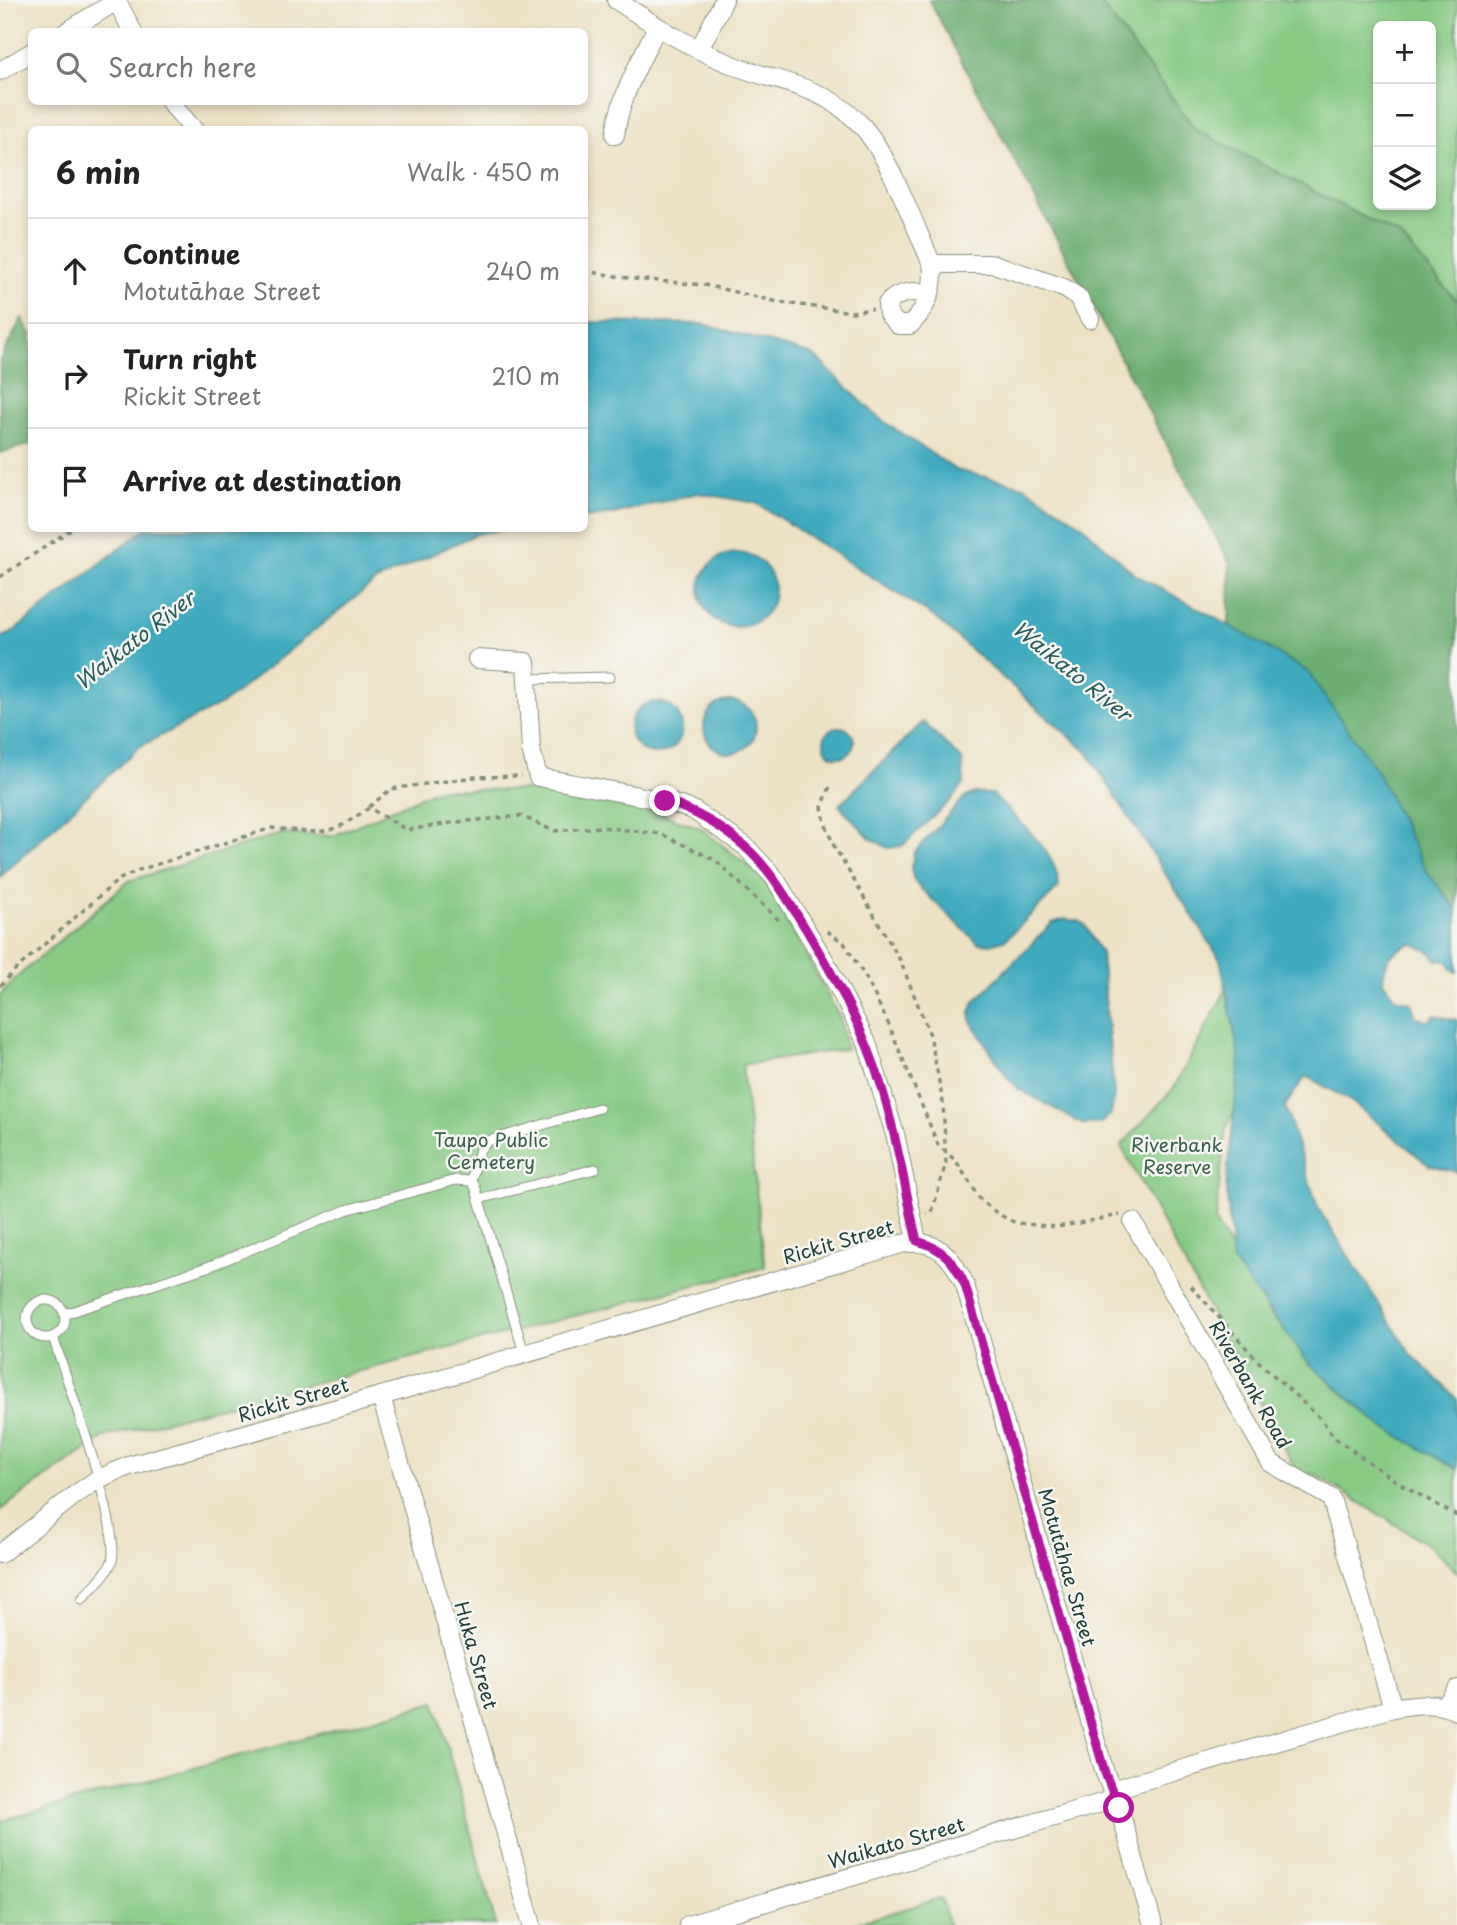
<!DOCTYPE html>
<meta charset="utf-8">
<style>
:root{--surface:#fff;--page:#f2f2f2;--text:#222;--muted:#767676;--line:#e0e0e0}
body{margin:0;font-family:"Playpen Sans",sans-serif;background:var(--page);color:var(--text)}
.controls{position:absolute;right:21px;top:21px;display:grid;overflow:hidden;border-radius:10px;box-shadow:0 4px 10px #0003}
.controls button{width:63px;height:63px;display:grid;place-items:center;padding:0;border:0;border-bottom:2px solid var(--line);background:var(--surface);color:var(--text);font:35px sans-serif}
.stop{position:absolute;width:21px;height:21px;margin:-16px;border:5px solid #b5179e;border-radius:50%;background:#fff}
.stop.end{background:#b5179e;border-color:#fff;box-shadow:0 2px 7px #0008}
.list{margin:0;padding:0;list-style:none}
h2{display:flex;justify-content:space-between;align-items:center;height:91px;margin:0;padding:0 28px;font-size:30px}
h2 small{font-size:23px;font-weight:400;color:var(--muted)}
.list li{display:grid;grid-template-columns:46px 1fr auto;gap:21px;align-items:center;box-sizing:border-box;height:105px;padding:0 28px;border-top:2px solid var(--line)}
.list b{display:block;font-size:26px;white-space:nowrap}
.list p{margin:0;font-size:23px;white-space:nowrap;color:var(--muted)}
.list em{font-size:23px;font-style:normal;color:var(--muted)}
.icon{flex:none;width:38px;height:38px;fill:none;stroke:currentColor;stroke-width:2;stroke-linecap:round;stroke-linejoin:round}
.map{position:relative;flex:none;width:1457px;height:1925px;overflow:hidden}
.search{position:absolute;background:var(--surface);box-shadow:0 4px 10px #0003;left:28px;top:28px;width:560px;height:77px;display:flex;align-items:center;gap:18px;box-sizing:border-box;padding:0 24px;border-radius:10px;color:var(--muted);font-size:26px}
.panel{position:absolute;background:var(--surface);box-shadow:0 4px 10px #0003;left:28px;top:126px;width:560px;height:406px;border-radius:10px}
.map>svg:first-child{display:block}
.green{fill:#87cb84;stroke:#53845c;stroke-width:2;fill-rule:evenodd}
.forest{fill:#6daf72;stroke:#467653;stroke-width:2}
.water{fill:#40aabf;stroke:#30747a;stroke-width:2}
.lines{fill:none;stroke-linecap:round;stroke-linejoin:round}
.service-casing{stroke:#86907c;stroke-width:11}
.minor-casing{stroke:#86907c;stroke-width:20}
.path{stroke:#86907c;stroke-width:3.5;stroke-dasharray:5 5;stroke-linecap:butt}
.service{stroke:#fff;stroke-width:9}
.minor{stroke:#fff;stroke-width:18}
.route{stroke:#b5179e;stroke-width:9}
.labels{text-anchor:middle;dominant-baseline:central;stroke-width:5;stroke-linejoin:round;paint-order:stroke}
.park-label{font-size:19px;fill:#396048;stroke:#f6f6f2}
.street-label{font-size:19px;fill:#1f3d34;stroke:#f6f6f2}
.water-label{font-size:21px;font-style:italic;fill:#295e5e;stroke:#f6f6f2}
</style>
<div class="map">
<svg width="1457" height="1925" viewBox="0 0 1457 1925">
<rect width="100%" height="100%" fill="#f6f6f2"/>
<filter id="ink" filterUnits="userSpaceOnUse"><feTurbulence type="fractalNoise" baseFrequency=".0143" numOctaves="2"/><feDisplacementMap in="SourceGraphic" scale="14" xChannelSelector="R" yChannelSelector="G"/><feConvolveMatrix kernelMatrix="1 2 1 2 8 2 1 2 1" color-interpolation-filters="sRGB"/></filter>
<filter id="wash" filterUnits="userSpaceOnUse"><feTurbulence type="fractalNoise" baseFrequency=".00686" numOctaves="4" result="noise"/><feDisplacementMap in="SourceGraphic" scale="28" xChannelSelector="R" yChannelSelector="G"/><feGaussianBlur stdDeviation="1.57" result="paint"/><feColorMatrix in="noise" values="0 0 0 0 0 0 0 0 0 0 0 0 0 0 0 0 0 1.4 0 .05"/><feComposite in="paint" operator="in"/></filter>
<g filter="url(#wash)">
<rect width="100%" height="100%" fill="#eee2c5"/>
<!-- green -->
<g class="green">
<path d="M1098 0H1457V301L1400 236 1196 130ZM1378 26H1431V205H1378Z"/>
<path d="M438 789 598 791 700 828 764 878 840 1018 846 1049 742 1065 765 1267 104 1437 0 1510V995L17 977 129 881 280 834 333 836Z"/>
<path d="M1227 988 1246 1085 1226 1129 1215 1222 1269 1313 1333 1385 1383 1427 1457 1469V1572L1430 1546 1314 1474H1298L1121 1146 1174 1088Z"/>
<path d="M435 1702 496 1925H0V1821Z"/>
<path d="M941 1898 949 1925H850Z"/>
</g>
<!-- forest -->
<g class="forest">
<path d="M929 0H1098L1196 130 1400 236 1457 301V910L1426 871 1377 772 1308 672 1229 625 1230 563Z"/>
<path d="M22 318 31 334V444L0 453V360Z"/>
</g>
<!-- water -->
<g class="water">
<path d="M585 322 703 324 813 355 879 418 956 470 1024 486 1082 525 1134 574 1229 625 1308 672 1377 772 1426 871 1457 910V972L1452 969 1448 961 1436 960 1432 953 1412 943C1390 953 1385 957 1383 982L1396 998 1412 1003 1415 1016 1427 1022 1434 1015 1457 1020V1172L1429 1165 1352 1102 1306 1076 1285 1106 1318 1208 1410 1353 1457 1399V1469L1383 1427 1308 1362 1233 1262 1226 1185 1240 1060 1220 959 1087 752 934 617 756 503 698 493 613 514 585 518Z"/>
<path d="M146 528 513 529 476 534 376 581 225 702 139 747 0 877V638L10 634Z"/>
<circle cx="737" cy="590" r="37"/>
<circle cx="730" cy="727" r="26"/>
<circle cx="656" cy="728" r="26"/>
<path d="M923 722 962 760 964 783 953 798 902 846 888 848 870 838 839 805Z"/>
<circle cx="839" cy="742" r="15"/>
<path d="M974 793 992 794C1016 819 1058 851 1059 887L1006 939 991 944 978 943 917 885 913 878 911 867 914 853 963 799Z"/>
<path d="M1064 919 1079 921 1085 925 1101 953 1114 1095 1111 1114 1100 1124H1082L1019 1089 1008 1078 972 1023 970 1013 974 1002 1052 923Z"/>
</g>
</g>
<g filter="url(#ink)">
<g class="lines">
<!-- service casing -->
<g class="service-casing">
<g id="service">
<path d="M527 679 610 677"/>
<path d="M471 1181 480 1149 488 1141 599 1108"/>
<path d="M479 1199 595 1169"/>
<circle cx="46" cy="1319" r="19"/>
<path d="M65 1314 210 1266 346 1210 456 1180 471 1181 475 1186 524 1353"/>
<path d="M53 1337C66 1378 121 1528 112 1561 108 1574 91 1588 82 1599"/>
</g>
</g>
<!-- minor casing -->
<g class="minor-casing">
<g id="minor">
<path d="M616 0C654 25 695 51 738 67 787 85 824 86 862 126 890 157 914 225 932 264 936 286 926 310 910 325H898L888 314 887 304C897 292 914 290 928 294"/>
<path d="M117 1 133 32"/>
<path d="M66 32 118 0"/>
<path d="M700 48 724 0"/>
<path d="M0 71 32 52"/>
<path d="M170 102 194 130"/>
<path d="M615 135C620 96 640 62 657 27"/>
<path d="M932 264H994L1064 288 1078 297 1090 319"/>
<path d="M477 659 526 662 531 750 538 777 665 801 693 810 745 846 774 877 826 963 867 1043 896 1138 917 1241"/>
<path d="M1133 1222 1271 1463 1331 1498 1393 1708"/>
<path d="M381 1396 532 1925"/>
<path d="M0 1554 75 1495 98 1479 129 1466 381 1396 901 1244C936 1238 951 1254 965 1285L1105 1773 1119 1808 1153 1925"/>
<path d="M1445 1706 1457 1689"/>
<path d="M1111 1790 1393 1708C1417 1704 1434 1701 1457 1711"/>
<path d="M688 1925 1115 1799"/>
</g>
</g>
<!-- path -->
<g class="path">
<path d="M584 271 635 279 705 285 778 302 852 312 873 309"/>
<path d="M0 577 73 528"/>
<path d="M830 787 822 807 825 823 833 844 900 960 930 1035 943 1102 946 1163 932 1212 927 1214"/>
<path d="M369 807 391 789 474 777 522 776"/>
<path d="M827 931 844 943 866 978 889 1025 938 1145 956 1161 980 1199 998 1214 1016 1223 1058 1227 1120 1215"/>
<path d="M0 986 14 971 118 880 139 870 272 828 308 832 327 831 343 825 369 808 407 830 457 822 521 816 554 831 601 827 661 834 715 860 779 920"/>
<path d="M1191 1286 1259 1362 1321 1419 1335 1438 1397 1482 1457 1516"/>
</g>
<!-- service -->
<use href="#service" class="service"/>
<!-- minor -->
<use href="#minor" class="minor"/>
</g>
</g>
<g class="lines" filter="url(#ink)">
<!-- route -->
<path class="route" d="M665 801C695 811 719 824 743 845 770 868 786 897 804 926 834 976 864 1028 881 1085 897 1136 905 1189 917 1241 943 1248 954 1261 965 1285L1105 1773 1119 1808"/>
</g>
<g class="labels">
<!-- park labels -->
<g class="park-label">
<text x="491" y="1139">Taupo Public<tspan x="491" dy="22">Cemetery</tspan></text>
<text x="1177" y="1144">Riverbank<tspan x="1177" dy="22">Reserve</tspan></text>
</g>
<!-- street labels -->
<g class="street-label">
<text transform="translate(838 1241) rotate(-16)">Rickit Street</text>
<text transform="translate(1251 1384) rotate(60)">Riverbank Road</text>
<text transform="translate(293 1399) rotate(-16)">Rickit Street</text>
<text transform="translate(1068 1567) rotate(74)">Motutāhae Street</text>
<text transform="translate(477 1655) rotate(74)">Huka Street</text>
<text transform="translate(896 1842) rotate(-16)">Waikato Street</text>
</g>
<!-- water labels -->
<g class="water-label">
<text transform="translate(134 639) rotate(-38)">Waikato River</text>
<text transform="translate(1073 670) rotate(39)">Waikato River</text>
</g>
</g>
</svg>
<div class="controls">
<button>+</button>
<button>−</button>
<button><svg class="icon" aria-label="layers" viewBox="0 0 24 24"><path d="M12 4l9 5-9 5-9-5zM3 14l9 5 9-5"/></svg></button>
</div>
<div class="stop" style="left:1119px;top:1808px"></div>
<div class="stop end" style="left:665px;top:801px"></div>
<div class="search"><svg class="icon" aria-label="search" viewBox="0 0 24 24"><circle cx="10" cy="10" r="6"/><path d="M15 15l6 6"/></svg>Search here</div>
<section class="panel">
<h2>6 min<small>Walk · 450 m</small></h2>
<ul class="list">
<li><svg class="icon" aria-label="ahead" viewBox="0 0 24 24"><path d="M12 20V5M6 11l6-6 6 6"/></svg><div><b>Continue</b><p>Motutāhae Street</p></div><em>240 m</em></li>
<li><svg class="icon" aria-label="right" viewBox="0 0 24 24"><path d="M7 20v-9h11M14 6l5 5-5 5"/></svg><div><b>Turn right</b><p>Rickit Street</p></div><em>210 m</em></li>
<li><svg class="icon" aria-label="arrive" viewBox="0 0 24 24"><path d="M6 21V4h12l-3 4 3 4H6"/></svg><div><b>Arrive at destination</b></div></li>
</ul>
</section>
</div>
